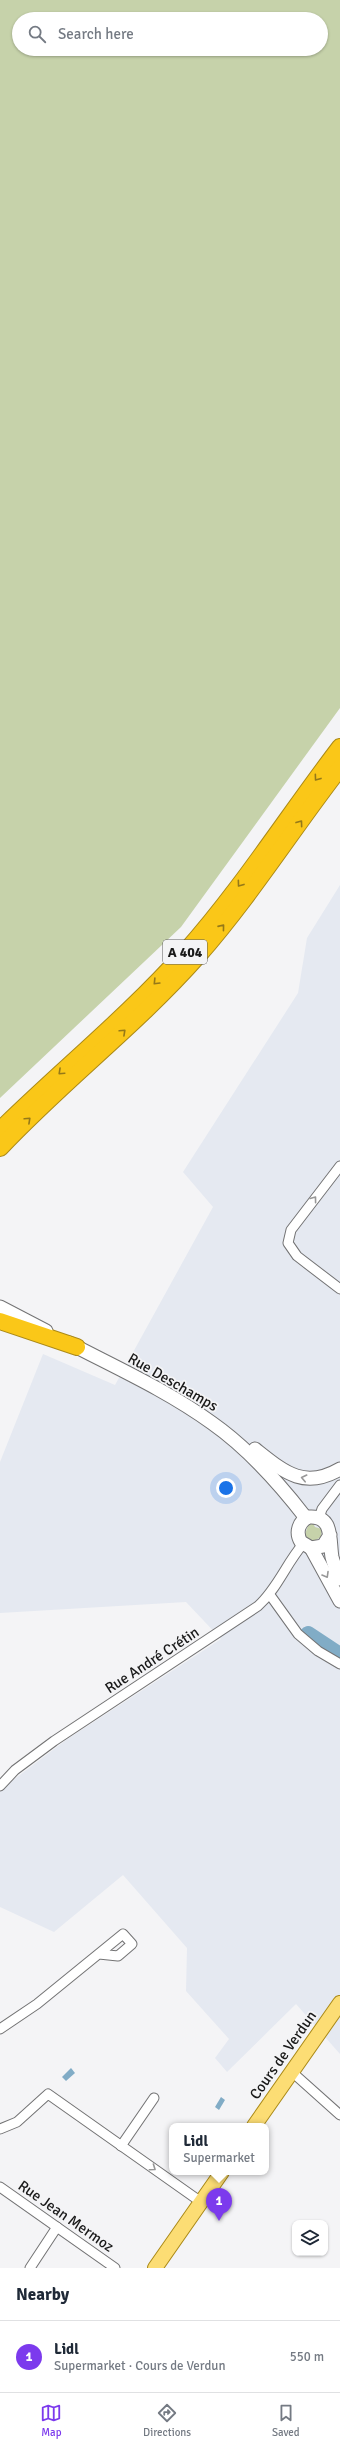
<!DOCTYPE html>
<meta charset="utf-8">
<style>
:root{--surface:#fff;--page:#f6f6f7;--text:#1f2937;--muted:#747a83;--line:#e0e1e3;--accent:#7c3aed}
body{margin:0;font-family:Signika,sans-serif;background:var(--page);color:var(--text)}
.controls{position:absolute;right:12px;bottom:12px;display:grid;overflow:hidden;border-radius:8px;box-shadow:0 1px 3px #0004}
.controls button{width:36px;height:36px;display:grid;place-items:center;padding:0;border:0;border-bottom:1px solid var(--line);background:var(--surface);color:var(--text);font:20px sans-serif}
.you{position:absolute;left:226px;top:1488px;width:14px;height:14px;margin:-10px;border:3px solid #fff;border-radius:50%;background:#1a73e8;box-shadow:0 0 0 6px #1a73e833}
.badge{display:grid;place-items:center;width:26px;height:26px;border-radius:50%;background:var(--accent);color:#fff;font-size:13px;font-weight:700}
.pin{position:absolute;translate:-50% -33px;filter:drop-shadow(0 1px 2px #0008)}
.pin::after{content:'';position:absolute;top:21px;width:14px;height:12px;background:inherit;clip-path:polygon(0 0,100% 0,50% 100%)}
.popup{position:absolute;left:169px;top:2123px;width:100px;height:52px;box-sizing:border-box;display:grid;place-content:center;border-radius:8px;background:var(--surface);filter:drop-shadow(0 1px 3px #0005);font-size:13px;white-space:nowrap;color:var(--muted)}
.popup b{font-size:15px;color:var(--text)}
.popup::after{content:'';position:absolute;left:50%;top:100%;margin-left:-8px;border:8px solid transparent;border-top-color:var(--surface)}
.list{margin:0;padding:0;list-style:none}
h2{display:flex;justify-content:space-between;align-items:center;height:52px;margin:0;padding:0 16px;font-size:17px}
h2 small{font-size:13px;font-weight:400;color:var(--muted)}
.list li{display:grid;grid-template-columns:26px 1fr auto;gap:12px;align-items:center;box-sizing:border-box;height:72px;padding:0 16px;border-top:1px solid var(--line)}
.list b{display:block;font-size:15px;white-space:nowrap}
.list p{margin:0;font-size:13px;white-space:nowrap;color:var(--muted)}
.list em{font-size:13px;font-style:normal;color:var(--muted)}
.icon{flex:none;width:22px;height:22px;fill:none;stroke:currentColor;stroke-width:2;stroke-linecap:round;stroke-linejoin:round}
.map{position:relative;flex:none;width:340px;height:2268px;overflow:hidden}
.search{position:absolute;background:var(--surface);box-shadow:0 1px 3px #0004;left:12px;right:12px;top:12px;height:44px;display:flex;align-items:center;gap:10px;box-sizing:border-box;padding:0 14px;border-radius:22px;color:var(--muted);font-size:15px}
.sheet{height:124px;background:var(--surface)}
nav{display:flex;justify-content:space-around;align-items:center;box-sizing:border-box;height:56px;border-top:1px solid var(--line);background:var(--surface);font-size:11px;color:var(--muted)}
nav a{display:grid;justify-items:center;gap:2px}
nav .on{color:var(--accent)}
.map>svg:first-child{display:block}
.built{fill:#e5e9f1}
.green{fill:#c6d2aa;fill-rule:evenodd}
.water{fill:#81acc6}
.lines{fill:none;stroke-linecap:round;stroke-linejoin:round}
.river{stroke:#81acc6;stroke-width:16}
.street-casing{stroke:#737374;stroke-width:11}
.secondary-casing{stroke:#737374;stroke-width:15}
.primary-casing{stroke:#ab8a18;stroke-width:16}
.highway-casing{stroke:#ab8a18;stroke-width:18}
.street{stroke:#fff;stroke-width:9}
.secondary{stroke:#fff;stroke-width:13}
.primary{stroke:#fcdd74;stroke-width:14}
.highway{stroke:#fac718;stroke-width:16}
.oneway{stroke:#957918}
.oneway2{stroke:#989898}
.labels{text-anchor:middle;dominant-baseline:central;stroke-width:3.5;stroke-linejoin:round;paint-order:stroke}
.shield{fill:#f4f4f6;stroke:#5b5b5b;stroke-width:1}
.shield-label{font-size:14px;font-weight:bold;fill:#191919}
.street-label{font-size:15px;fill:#191919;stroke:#f4f4f6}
</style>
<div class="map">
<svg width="340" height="2268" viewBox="0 0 340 2268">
<rect width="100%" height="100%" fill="#f4f4f6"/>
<!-- built -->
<path class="built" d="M340 885V2054L296 2004 227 2072 215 2058 229 2039 186 1991 187 1948 123 1875 54 1932 0 1907V1790L66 1740 221 1639 186 1602 0 1613V1462L43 1354 115 1385 213 1207 183 1172 298 993 307 938Z"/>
<!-- green -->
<g class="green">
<path d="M0 0H340V708L181 927 0 1098ZM19 19H321V49H19Z"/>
<path d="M313 1523 315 1527 322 1529 321 1537 314 1541 308 1539 305 1534 308 1526Z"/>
</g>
<!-- water -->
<g class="water">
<path d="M71 2068 75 2073 66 2081 62 2077Z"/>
<path d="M221 2097 225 2100 219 2110 215 2107Z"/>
</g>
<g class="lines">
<!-- river -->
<path class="river" d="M308 1634 340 1655"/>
<!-- street casing -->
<g class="street-casing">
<g id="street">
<path d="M340 1166 291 1230 288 1243 297 1256 340 1289"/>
<path d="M319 1518 322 1509 340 1485"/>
<path d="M270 1595 298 1634 318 1651 340 1664"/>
<path d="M0 1786 15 1770 54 1741 258 1606C277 1589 286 1564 303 1544"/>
<path d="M0 2029 37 2004 123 1934 132 1944 118 1956 99 1954"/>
<path d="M292 2072 340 2115"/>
<path d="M0 2129 17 2122 48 2094 201 2202"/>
<path d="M121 2146 154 2098"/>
<path d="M0 2187 115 2268"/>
<path d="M30 2268 57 2227"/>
</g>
</g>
<!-- secondary casing -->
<g class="secondary-casing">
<g id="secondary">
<path d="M0 1307 46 1331"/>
<path d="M69 1343C117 1368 168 1391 212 1423 249 1449 279 1483 306 1518"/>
<path d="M255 1449C284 1472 304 1490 340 1469"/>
<path d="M330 1535 323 1546 311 1548 301 1542C295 1532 299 1521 309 1517 334 1515 329 1541 332 1557 334 1565 337 1572 340 1579"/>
<path d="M311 1548 340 1601"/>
</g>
</g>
<!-- primary casing -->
<g class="primary-casing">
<g id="primary">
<path d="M254 2126 340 2003"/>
<path d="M155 2268 222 2172"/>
</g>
</g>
<!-- highway casing -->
<g class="highway-casing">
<g id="highway">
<path d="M0 1130C61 1070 128 1016 185 952 242 888 288 815 340 747"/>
<path d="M0 1148C63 1081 137 1025 198 956 250 897 292 830 340 768"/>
<path d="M0 1321 77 1347"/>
</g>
</g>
<!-- street -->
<use href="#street" class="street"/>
<!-- secondary -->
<use href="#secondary" class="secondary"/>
<!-- primary -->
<use href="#primary" class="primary"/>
<!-- highway -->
<use href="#highway" class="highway"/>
</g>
<!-- one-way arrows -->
<defs><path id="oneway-chevron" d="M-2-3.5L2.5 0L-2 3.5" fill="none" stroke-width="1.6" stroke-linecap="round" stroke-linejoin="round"/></defs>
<g class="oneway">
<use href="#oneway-chevron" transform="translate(317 778) rotate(126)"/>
<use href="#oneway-chevron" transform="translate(300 823) rotate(-54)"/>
<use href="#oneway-chevron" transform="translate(240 884) rotate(126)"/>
<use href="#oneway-chevron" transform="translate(222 927) rotate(-51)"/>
<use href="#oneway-chevron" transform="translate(156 982) rotate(134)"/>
<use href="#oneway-chevron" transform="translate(123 1032) rotate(-43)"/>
<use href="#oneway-chevron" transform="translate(61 1072) rotate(137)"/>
<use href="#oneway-chevron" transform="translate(28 1120) rotate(-43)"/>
</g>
<g class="oneway2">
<use href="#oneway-chevron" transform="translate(314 1199) rotate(-53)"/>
<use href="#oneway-chevron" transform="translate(304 1478) rotate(-167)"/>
<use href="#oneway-chevron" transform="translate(326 1575) rotate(60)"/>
<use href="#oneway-chevron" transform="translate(153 2168) rotate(35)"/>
</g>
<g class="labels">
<!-- shield labels -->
<rect class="shield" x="163" y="940" width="44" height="24" rx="3"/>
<g class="shield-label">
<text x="185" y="952">A 404</text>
</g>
<!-- street labels -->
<g class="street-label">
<text transform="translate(173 1382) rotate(30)">Rue Deschamps</text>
<text transform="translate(152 1660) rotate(-33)">Rue André Crétin</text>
<text transform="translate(283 2055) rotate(-55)">Cours de Verdun</text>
<text transform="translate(66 2216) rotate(35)">Rue Jean Mermoz</text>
</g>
</g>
</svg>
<div class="controls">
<button><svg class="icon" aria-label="layers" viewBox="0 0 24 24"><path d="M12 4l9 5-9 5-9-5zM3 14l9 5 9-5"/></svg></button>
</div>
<div class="you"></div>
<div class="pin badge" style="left:219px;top:2221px">1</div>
<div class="popup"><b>Lidl</b>Supermarket</div>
<div class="search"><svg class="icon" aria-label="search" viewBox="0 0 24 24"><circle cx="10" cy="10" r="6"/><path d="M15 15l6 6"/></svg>Search here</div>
</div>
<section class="sheet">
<h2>Nearby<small></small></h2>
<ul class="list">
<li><span class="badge">1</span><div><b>Lidl</b><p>Supermarket · Cours de Verdun</p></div><em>550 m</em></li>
</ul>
</section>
<nav>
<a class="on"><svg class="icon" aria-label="map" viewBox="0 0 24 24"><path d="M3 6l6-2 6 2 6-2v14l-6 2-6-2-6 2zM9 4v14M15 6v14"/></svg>Map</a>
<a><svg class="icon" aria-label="directions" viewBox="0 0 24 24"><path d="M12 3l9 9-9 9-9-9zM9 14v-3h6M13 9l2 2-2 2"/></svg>Directions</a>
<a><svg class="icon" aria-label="saved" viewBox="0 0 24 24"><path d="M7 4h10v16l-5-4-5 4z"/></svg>Saved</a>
</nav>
